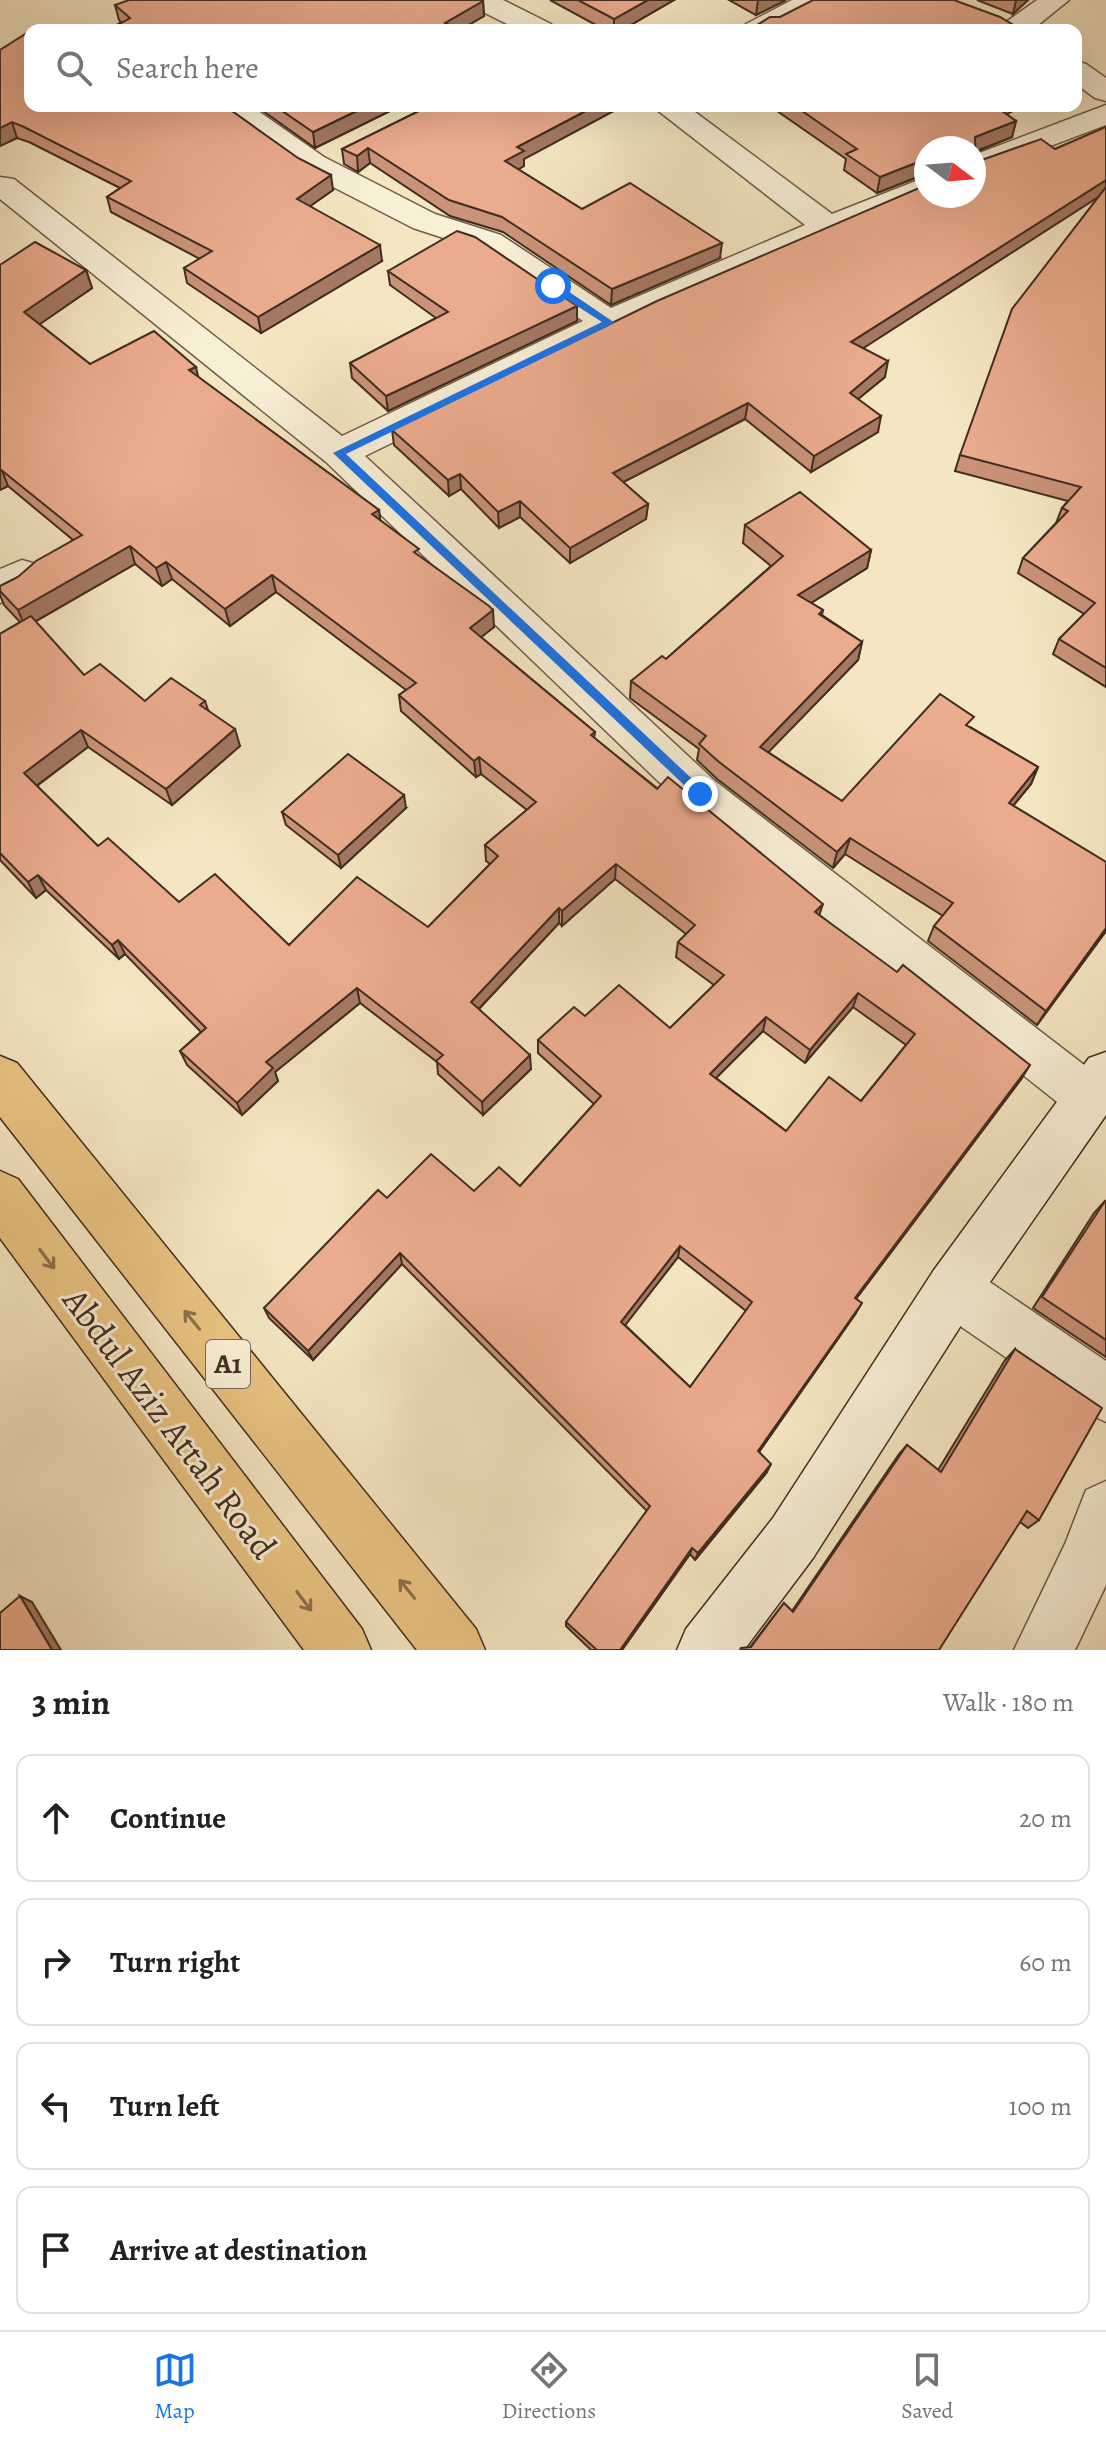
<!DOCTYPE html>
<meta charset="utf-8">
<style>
:root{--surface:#fff;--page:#f2f2f2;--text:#202124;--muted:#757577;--line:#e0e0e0;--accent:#1a73e8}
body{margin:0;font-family:Alegreya,serif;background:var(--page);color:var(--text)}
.compass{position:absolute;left:914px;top:136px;width:72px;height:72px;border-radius:50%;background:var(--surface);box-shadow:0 8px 32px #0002;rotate:106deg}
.stop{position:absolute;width:24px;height:24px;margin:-18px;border:6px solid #1a73e8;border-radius:50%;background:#fff}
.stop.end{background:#1a73e8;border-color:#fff;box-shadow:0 2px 8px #0008}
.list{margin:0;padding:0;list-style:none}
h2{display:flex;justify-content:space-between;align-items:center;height:104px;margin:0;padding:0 32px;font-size:34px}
h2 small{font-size:26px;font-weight:400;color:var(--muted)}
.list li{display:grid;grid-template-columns:52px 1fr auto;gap:24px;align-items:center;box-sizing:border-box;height:128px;margin:0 16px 16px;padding:0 16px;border:2px solid var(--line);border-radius:16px}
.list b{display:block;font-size:30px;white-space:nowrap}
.list em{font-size:26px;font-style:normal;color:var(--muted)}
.icon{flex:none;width:44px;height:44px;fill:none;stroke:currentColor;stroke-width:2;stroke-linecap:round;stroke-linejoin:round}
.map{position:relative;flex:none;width:1106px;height:1650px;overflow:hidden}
.search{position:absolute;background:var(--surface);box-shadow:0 8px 32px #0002;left:24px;right:24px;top:24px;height:88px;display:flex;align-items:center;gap:20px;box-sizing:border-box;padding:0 28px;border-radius:16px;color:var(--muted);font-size:30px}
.sheet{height:680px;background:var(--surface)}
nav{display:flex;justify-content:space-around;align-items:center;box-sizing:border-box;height:112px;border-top:2px solid var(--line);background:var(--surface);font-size:22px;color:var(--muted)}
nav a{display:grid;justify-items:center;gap:4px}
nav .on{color:var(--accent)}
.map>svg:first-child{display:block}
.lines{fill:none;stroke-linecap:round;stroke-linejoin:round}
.street-casing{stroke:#6e5b48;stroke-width:3}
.secondary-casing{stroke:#412d20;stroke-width:3}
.highway-casing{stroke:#412d20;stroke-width:3}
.street{fill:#f8efd7;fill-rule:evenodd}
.secondary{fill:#f8efd7;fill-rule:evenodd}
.highway{fill:#eac381;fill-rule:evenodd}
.wall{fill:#ca9379;stroke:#412d20;stroke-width:2;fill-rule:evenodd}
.shaded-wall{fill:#a47863;stroke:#412d20;stroke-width:2}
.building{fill:#ebab8d;stroke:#412d20;stroke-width:2;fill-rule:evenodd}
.oneway{stroke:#8d704c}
.route{fill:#1a73e8}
.labels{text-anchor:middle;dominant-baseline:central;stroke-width:6;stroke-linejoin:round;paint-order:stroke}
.shield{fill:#f8efd7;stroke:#786757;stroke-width:2}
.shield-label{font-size:28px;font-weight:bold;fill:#412d20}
.near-street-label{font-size:36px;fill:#412d20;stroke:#f8efd7}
</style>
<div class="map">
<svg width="1106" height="1650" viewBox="0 0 1106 1650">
<rect width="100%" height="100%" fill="#f4e6c2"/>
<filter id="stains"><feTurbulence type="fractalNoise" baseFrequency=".0025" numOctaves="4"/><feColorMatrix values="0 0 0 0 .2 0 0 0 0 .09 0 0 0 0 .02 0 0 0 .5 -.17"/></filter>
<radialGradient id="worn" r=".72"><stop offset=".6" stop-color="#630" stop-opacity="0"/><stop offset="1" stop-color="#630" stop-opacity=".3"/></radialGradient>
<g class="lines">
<!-- street casing -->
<g class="street-casing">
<g id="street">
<path d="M467 0H503L551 24 555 30H519L471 6Z"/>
<path d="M792 0H827L823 6 777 30H742L746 24Z"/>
<path d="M1037 0H1069L1032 30H1003L1006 22Z"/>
<path d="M1076 61 1086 64 1106 78V101L1095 98 1076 84Z"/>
<path d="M1106 105V125L974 175V155Z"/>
<path d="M216 106H251L324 157 435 214 501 235 611 308 805 225 652 106H687L832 214 926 177V196H929L655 314 365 456 715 781 1105 1081V1113L1088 1120 1071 1113 685 807 326 462 0 199V177L14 179 342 436 583 321 477 249 413 228 302 171 220 112Z"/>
<path d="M22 560 36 564 42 574C33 590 17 597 0 603V569Z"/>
<path d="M953 1263 972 1270 1106 1361V1422L1087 1413 934 1308 926 1289 934 1270Z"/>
<path d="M1106 1481V1585L1075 1650H1014L1065 1544 1086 1490Z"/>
</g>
</g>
<!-- secondary casing -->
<g class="secondary-casing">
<path id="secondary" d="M1106 1052V1115L972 1308 813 1558 744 1650H677L686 1629 773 1518 934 1270 1089 1058Z"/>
</g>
<!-- highway casing -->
<g class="highway-casing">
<g id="highway">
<path d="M0 1056 17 1063 476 1629 485 1650H417L0 1117Z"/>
<path d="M0 1171 18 1179 362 1629 371 1650H304L0 1238Z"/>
</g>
</g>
<!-- street -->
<use href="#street" class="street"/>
<!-- secondary -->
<use href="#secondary" class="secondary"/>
<!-- highway -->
<use href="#highway" class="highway"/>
</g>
<!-- wall -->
<g class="wall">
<path d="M550 0H674L622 30H605Z"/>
<path d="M729 0H786L756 15Z"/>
<path d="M977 0H1028L1013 14Z"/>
<path d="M483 1 484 16 460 30H109L121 22 119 20 115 5Z"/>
<path d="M0 50 333 190 310 206 382 261 261 333 187 283 184 268 200 259 111 212 107 197 120 188 29 142 17 138 0 146Z"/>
<path d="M256 106H400L315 148Z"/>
<path d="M429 106 524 159V166L518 169 582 209 720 258 611 305 503 232 450 216 370 163 358 172 344 164 342 149Z"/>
<path d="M770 106H1023L1006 114 1016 121 1012 137 976 152V162L1055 149 1106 127V687L1053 654 1059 639 1084 614 1018 573 1023 558 1056 523 1062 508 1068 501 955 471 960 455 1098 197 863 348 885 377 858 399 878 432 811 472 745 419 623 482 648 504 646 519 570 563 520 517 499 528 461 489 449 496 394 445 392 430 974 196 926 148V175L925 174 877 193 844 170 846 159Z"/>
<path d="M0 265 86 270 92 288 39 324 90 364 198 377 379 510 380 520 494 627 481 637 595 732 594 738 1022 1078 856 1299V1313L759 1452 767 1472 695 1560 690 1554 622 1650H591L566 1626V1622L647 1511 402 1264 313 1360 269 1318 264 1308 387 1198 474 1191 520 1186 594 1104 538 1053V1040L585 1016 670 1028 714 985 676 957 678 942 686 934 615 879 562 926 559 923 479 1009 531 1069 483 1115 438 1074 437 1062 360 1003 275 1072 278 1081 242 1115 187 1065 180 1051 201 1032 125 954 119 959 46 890 36 898 0 860V634L20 622 4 605 0 595V586L18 577 73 540 8 486 0 490ZM135 564 162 586 172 579 230 626 276 592 406 690 399 695 401 711 476 777 481 774 527 810 485 845 486 861 490 864 428 927 289 945 179 902 98 846 37 786 88 747 172 805 240 746 208 710 205 701H145L84 675 35 622ZM853 1007 906 1045 861 1101 786 1131 716 1078 763 1031 805 1063ZM678 1257 746 1311 690 1387 625 1325Z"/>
<path d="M388 271 577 321 388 411 352 378 350 363 436 318 390 285Z"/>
<path d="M745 525 871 550 867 568 811 603 823 610 822 615 862 642 858 660 768 752 842 801 970 727 1038 767 1031 784 1013 806 1106 931 1037 1025 928 941 934 926 943 916 845 854 833 868 717 779 697 760 699 749 630 698 631 681 666 659 771 566 743 543Z"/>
<path d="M406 808 341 868 286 825 282 812Z"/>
<path d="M1105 1201 1106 1202V1357L1033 1308 1094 1213Z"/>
<path d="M1015 1349 1039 1520 1028 1528 1020 1522 750 1647 784 1603 792 1611 899 1454 907 1445 938 1470 1005 1360Z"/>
</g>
<!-- shaded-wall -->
<g class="shaded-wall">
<path d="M648 0H674L622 30H614V19Z"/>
<path d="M758 0H786L756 15Z"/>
<path d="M1016 0H1028L1013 14Z"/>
<path d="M483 1 484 16 460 30H446L445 23Z"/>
<path d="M367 106H400L315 148 313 132Z"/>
<path d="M595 106H623L524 159V166L506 177 505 161 517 147Z"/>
<path d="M995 106H1023L991 122Z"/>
<path d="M1016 121 1012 137 974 152 975 137Z"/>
<path d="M12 122 17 138 0 146V128Z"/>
<path d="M368 148 370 163 358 172 357 156Z"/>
<path d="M926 159 925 174 877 193 880 177Z"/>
<path d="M331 175 333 190 299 214 297 199Z"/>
<path d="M1106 180V192L848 358 851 342Z"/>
<path d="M722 243 720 258 611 305 612 289Z"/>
<path d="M380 245 382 261 261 333 258 317Z"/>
<path d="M86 270 92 288 30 331 24 312Z"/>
<path d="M577 306V321L388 411 386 396Z"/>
<path d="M888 361 885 377 847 408 850 393Z"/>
<path d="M196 367 200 385 189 370Z"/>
<path d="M748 403 745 419 612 488 613 473Z"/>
<path d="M881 416 878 432 811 472 814 456Z"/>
<path d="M1 468 8 486 0 490V469Z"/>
<path d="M460 474 461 489 449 496 448 480Z"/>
<path d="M520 501V517L499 528 498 512Z"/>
<path d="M648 504 646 519 570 563V548Z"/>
<path d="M379 510 381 527 372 514Z"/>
<path d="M130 546 135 564 25 627 18 610Z"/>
<path d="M871 550 867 568 795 613 798 595Z"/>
<path d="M166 562 172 579 162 586 156 568Z"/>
<path d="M272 575 276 592 230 626 225 609Z"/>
<path d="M493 610 494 627 471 645 470 628Z"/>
<path d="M862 642 858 660 757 764 760 747Z"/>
<path d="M235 729 240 746 172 805 166 789Z"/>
<path d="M81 730 88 747 32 789 24 773Z"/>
<path d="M479 757 481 774 476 777 474 761Z"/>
<path d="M1038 767 1031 784 1002 819 1009 803Z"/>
<path d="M404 795 406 808 341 868 338 855Z"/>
<path d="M850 838 845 854 833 868 837 852Z"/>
<path d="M616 864 615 879 562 926V911Z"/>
<path d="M38 875 46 890 36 898 28 882Z"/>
<path d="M823 904 818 919 815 912Z"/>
<path d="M559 908V923L472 1016 471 1002Z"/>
<path d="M1106 928V931L1037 1025 1046 1011Z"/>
<path d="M118 940 125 954 119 959 112 945Z"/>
<path d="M357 988 360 1003 275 1072 278 1081 242 1115 237 1103 266 1062Z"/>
<path d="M858 993 853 1007 805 1063 810 1050Z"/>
<path d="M766 1017 763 1031 707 1087 710 1074Z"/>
<path d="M530 1055 531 1069 483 1115 482 1102Z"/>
<path d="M1030 1065 1022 1078 849 1308 855 1298Z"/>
<path d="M680 1246 678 1257 620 1332 621 1322Z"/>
<path d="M400 1253 402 1264 313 1360 308 1351Z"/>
<path d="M862 1303 856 1313 754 1459 758 1451Z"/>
<path d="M771 1464 767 1472 695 1560 698 1553Z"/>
<path d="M692 1548 690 1554 622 1650H620Z"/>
<path d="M20 1596 32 1602 61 1650H52Z"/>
</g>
<!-- building -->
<g class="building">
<path d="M129 0H482L483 1 445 23 459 30H109L130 18 115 5Z"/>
<path d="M578 0H648L614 19Z"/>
<path d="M813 0H954L1000 17 1022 30H749L770 17H780Z"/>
<path d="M30 31V106H225L298 158 331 175 297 199 380 245 258 317 184 268 212 251 107 197 131 181 24 127 12 122 0 128V50Z"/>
<path d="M275 106H367L313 132Z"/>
<path d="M429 106H595L517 147 524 151 505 161 582 209 630 183 722 243 612 289 502 217 449 200 368 148 357 156 342 149Z"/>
<path d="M795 106H995L1016 121 975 137 976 162 1041 139 1055 149 1106 127V180L851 342 888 361 850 393 881 416 814 456 748 403 613 473 648 504 570 548 520 501 498 512 460 474 448 480 392 430 657 301 926 185V196H974V148H926V159L880 177 846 154 857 149Z"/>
<path d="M1106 187V668L1059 639 1095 603 1023 558 1068 511 1062 508 1081 487 960 455 1012 309Z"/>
<path d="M457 231 475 237 577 306 386 396 350 363 448 312 388 271Z"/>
<path d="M35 242 86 270 24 312 90 364 154 331 196 367 189 370 379 510 372 514 419 549 414 552 489 606 493 610 470 628 595 732 591 735 657 789 668 777 823 904 815 912 897 972 903 965 1030 1065 855 1298 862 1303 758 1451 771 1464 698 1553 692 1548 620 1650H597L566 1622 650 1506 400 1253 308 1351 264 1308 378 1190 387 1198 431 1154 474 1191 499 1167 520 1186 601 1096 538 1040 574 1007 585 1016 619 985 670 1028 724 975 678 942 695 925 616 864 562 911 559 908 471 1002 530 1055 482 1102 436 1061 443 1055 357 988 266 1062 273 1068 237 1103 180 1051 206 1028 118 940 112 945 38 875 28 882 0 853V634L31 616 84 675 100 664 145 701 171 678 205 701 200 705 235 729 166 789 81 730 24 773 98 846 108 838 179 902 215 874 289 945 357 877 428 927 498 856 485 845 536 802 479 757 474 761 399 695 416 683 272 575 225 609 166 562 156 568 130 546 18 610 0 591V586L18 577 36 561 82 535 0 469V265ZM858 993 915 1034 861 1101 829 1077 786 1131 710 1074 766 1017 810 1050ZM680 1246 752 1302 690 1387 621 1322Z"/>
<path d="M800 492 871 550 798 595 823 610 819 614 862 642 760 747 842 801 940 694 974 717 966 725 1038 767 1009 803 1106 862V928L1046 1011 934 926 953 903 850 838 837 852 719 762 699 744 706 736 631 681 662 656 666 659 783 556 745 525Z"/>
<path d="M348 754 404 795 338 855 282 812Z"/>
<path d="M1105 1201 1106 1202V1340L1042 1297Z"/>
<path d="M1015 1349 1102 1408 1039 1520 1027 1511 939 1650H740L741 1648 751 1647 784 1603 793 1612 907 1445 941 1472Z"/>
<path d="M20 1596 52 1650H0V1613Z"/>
</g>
<!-- one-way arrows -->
<defs><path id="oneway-shaft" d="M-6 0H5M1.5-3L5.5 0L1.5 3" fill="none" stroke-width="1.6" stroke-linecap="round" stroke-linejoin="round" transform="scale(2)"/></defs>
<g class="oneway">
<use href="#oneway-shaft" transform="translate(47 1259) rotate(53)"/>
<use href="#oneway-shaft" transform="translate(192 1320) rotate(-129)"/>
<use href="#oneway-shaft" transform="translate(407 1589) rotate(-129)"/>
<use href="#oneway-shaft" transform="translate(304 1601) rotate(53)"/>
</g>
<!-- route -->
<path class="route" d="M549 283H556L615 323 346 454 705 791 707 794 700 800 333 453 602 322 549 288Z"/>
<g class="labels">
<!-- shield labels -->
<rect class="shield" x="206" y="1340" width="44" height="48" rx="6"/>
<g class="shield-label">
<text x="228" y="1364">A1</text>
</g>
<!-- near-street labels -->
<g class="near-street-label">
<text transform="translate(170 1423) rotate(53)">Abdul Aziz Attah Road</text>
</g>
</g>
<rect width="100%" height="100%" filter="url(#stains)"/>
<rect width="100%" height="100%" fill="url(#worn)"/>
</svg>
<svg class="compass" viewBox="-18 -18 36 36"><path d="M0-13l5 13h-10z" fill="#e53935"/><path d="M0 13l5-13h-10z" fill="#757577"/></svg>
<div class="stop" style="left:553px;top:286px"></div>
<div class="stop end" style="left:700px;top:794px"></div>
<div class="search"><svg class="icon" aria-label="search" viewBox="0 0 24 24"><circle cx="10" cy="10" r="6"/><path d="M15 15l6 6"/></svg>Search here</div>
</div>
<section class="sheet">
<h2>3 min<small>Walk · 180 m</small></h2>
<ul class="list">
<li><svg class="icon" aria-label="ahead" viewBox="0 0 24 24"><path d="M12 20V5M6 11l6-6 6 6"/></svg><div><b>Continue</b></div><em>20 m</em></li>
<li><svg class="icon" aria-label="right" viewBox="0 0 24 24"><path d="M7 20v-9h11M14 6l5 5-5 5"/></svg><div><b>Turn right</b></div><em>60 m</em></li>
<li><svg class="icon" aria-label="left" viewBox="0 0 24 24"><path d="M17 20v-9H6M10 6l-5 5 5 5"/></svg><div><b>Turn left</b></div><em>100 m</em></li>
<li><svg class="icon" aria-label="arrive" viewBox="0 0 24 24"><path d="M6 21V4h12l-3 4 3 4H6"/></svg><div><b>Arrive at destination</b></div></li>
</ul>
</section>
<nav>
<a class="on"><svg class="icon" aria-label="map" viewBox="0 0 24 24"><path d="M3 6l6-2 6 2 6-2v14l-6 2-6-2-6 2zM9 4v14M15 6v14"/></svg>Map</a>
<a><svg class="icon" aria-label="directions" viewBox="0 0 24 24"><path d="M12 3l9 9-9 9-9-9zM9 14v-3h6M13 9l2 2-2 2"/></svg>Directions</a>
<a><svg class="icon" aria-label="saved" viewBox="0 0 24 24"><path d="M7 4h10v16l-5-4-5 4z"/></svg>Saved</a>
</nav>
